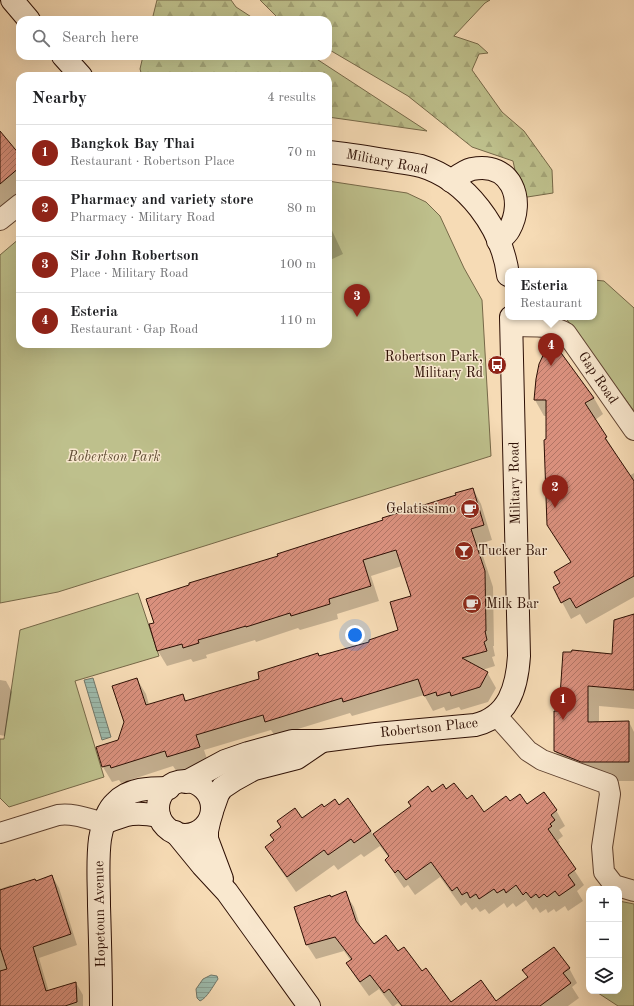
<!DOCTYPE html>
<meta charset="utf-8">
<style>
:root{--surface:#fff;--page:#f2f2f2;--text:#202124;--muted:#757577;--line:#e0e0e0;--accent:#8f2418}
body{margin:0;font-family:"Old Standard TT",serif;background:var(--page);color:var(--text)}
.controls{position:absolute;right:12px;bottom:12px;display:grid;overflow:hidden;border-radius:8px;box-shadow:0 4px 16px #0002}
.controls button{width:36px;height:36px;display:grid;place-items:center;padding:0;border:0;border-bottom:1px solid var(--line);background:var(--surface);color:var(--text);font:20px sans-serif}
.you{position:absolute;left:355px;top:635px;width:14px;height:14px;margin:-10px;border:3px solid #fff;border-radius:50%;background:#1a73e8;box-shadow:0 0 0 6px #1a73e833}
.badge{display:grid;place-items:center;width:26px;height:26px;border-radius:50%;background:var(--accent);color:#fff;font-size:13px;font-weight:700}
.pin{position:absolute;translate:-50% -33px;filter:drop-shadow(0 1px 2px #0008)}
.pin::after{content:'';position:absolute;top:21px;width:14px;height:12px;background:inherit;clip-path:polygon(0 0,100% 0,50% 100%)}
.popup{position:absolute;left:505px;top:268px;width:92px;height:52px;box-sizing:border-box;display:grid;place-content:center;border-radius:8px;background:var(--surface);filter:drop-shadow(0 1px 3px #0005);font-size:13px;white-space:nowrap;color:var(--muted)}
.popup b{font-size:15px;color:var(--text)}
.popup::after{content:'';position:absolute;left:50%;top:100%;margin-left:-8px;border:8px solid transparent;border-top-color:var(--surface)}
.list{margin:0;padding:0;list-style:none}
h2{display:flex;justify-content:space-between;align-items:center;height:52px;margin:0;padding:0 16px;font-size:17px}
h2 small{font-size:13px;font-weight:400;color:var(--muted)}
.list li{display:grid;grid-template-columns:26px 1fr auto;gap:12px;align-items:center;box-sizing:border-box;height:56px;padding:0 16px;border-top:1px solid var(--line)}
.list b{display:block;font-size:15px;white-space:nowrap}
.list p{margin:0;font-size:13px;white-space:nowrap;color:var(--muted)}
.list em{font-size:13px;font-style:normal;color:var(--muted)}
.icon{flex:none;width:22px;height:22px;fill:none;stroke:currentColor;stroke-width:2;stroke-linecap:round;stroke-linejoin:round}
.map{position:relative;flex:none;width:634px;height:1006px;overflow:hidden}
.search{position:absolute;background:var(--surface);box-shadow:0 4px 16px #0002;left:16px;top:16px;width:316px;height:44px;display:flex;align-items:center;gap:10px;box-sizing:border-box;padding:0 14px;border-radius:12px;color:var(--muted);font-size:15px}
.panel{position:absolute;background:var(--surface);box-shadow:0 4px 16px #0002;left:16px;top:72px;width:316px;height:276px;border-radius:12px}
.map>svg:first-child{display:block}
.green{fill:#bec08c;stroke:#766848}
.forest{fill:url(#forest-firs);stroke:#766848}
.water{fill:url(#water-rules);stroke:#707669}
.shadow{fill:#0003}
.building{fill:url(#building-hatch);stroke:#2d0f04}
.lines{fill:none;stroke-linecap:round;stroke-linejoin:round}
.street-casing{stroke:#5f4230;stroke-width:22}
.secondary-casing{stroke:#2d0f04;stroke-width:24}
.street{stroke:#f9e8cf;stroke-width:20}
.secondary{stroke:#f9e8cf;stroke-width:22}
.labels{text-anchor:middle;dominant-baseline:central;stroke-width:3;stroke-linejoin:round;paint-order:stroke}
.street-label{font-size:14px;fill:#2d0f04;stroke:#f9e8cf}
.poi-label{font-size:14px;fill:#2d0f04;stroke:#f9e8cf;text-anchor:end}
.park-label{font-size:14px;font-style:italic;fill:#604d34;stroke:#f9e8cf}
</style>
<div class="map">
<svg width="634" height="1006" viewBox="0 0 634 1006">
<defs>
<pattern id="forest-firs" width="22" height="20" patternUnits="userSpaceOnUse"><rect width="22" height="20" fill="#bec08c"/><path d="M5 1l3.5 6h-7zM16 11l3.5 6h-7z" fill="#a4a477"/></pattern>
<pattern id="water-rules" width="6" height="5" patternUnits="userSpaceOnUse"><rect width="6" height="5" fill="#9dbbad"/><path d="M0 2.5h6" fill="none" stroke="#88a093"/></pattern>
<pattern id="building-hatch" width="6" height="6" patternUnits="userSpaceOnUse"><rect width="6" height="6" fill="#d9907d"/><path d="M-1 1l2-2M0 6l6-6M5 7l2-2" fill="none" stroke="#b07464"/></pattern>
</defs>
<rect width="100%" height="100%" fill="#f6dbb5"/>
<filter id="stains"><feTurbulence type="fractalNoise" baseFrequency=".005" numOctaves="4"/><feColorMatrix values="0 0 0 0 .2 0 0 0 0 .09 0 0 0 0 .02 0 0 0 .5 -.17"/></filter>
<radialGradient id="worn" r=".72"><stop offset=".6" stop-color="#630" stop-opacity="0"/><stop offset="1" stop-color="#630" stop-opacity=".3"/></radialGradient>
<!-- green -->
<g class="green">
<path d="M328 181 407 193 426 202 440 216 464 268 482 300 491 456 58 592 0 603V255L20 238V344H328Z"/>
<path d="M594 280 604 281 634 308V411L565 317H594Z"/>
<path d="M138 593 159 656 75 681 104 777 9 807 0 798V739H4L20 630Z"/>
<path d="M619 901 634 904V1006H618L595 991H619Z"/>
</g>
<!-- forest -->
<g class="forest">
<path d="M157 0H231L236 7 256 20H152Z"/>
<path d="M260 0H490L485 3 454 36 478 44 488 53 479 54 472 70 502 112 524 131 552 170 553 193 521 198 513 161 472 147 408 96 328 49V20H280Z"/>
<path d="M143 56H312L427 131 328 117V76H142L140 69Z"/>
</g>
<!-- water -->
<g class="water">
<path d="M93 678 111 737 102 740 84 680Z"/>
<path d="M211 975 217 976 218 979C213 986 207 998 200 1001L197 998 196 989 203 979Z"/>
</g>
<!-- shadow -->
<g class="shadow">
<path d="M0 133 20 156V194L0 211Z"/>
<path d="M328 222 343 254 328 261Z"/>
<path d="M594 398 603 414 595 420 616 454H615L629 476 634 473V597L586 624 580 614 571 619 562 602V584L571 563 548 525 547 416H544L535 400Z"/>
<path d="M473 489 481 504 492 540 479 544 493 587 494 646H493L495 656 492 657 495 666 482 670 487 672 496 688 488 702 461 710 459 707 446 711 444 707 433 711 424 695 352 716 350 713 275 736 271 730 204 750 208 762 177 772 173 766 121 783 119 780 112 782 103 767 97 747 119 741 137 679 146 694 149 705 183 695 187 702 261 679 319 657 371 642 399 631 412 596 402 566 371 576 379 601 337 614 338 619 300 630 298 628 256 642 255 640 206 655 207 658 193 662 191 659 167 666 158 651 150 625 279 557 457 496Z"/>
<path d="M634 615V709L599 706V723L629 722 634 732V781H594L567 771 555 751 560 712 613 655Z"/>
<path d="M0 680 6 681 12 692 5 736 0 735Z"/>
<path d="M446 791 466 801 484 814 510 803 556 810 565 826 559 830 563 836 558 840 560 842 557 844 584 885 577 891 583 901 568 911 565 906 556 912 554 909 548 913 546 909 540 913 536 907 533 910 526 900 516 907 513 903 507 908 504 903 489 914 485 909 480 912 476 907 472 910 466 902 461 906 440 877 415 895 408 885 404 888 395 875 387 860 389 858 380 846 364 857 361 854 338 870 334 865 296 892 275 862 266 847 275 841 271 836 324 808 339 806 371 831 373 835 432 793Z"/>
<path d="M52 876 59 888 77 945 39 958 49 992 76 983 83 995V1006H0V889L11 885 12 887 35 882Z"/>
<path d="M345 893 354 907 362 931 373 946 397 953 422 972 451 1003H496L528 978 523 971 569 968 577 983 572 987 579 998 568 1006H401L398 1003 394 1006H392L379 989 369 996 356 978 347 964 351 961 344 951 316 959 307 945 331 898Z"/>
</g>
<!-- building -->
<g class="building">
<path d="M0 131 20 155V167L0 184Z"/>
<path d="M548 345 554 352 556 346 594 398 585 403 607 437 605 438 634 481V576L576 608 570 598 561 603 553 587 560 583 554 572 571 562 547 525 544 440 546 439V400H534L536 379 539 364Z"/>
<path d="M473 488 484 525 471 529 485 571 486 631H485L487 640 484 642 487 651 462 658 488 672 480 687 451 696 450 692 437 696 436 692 424 696 418 679 343 702 342 698 265 722 263 715 196 735 200 747 167 757 165 751 111 768 110 765 102 767 96 747 118 740 124 722 112 686 137 678 146 705 183 694 185 701 259 679 258 672 318 653 319 656 369 642V640L398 630 390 602 411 596 396 550 363 560 371 586 329 599 330 604 291 616 290 613 246 627V626L198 640 199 643 183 648 182 644 157 651 149 624 154 623 146 599 189 585V583L278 556 277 554 383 520 382 518 456 495 455 493Z"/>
<path d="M634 614V690L588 686V722L629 721V762H581L554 751V711H559L563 652H571L572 650 612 654 614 620Z"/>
<path d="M454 783 467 799 472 795 484 812 506 796 510 801 520 794 527 804 544 792 557 810 551 815 555 820 550 824 552 826 548 829 576 869 568 875 575 885 559 896 555 891 547 897 544 894 539 898 536 894 531 898 526 892 523 895 516 885 506 893 504 889 497 893 494 889 479 899 476 894 470 898 467 892 462 895 457 887 452 891 431 862 406 880 398 870 395 873 385 860 389 856 373 834 411 806 408 802 428 786 432 792 443 784 446 789Z"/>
<path d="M348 798 371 831 354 843 351 839 328 855 324 850 287 877 265 847 274 840 270 835 281 827 277 821 295 808 302 818 322 804 324 807 335 799 339 805Z"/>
<path d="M52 875 71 934 33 947 46 991 76 982 77 1002 65 1006H0V971L7 969 0 947V890L35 879 36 881Z"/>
<path d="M346 891 356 921 374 944 386 935 398 951 404 947 422 971 426 968 451 1002 481 980 496 1001 528 977 522 970 554 947 570 968 563 973 571 983 540 1006H402L389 989 384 993 370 975 360 982 346 963 352 959 335 937 306 945 294 907 330 895 331 897Z"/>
</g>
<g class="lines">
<!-- street casing -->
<g class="street-casing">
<g id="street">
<path d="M0 220 20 204"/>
<path d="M511 326C527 327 553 324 566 333L634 430"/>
<path d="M496 715 528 751 542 760 608 784 610 794 602 847 604 872 614 885 634 891"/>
<path d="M0 833 58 815C75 813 88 819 104 823"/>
</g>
</g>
<!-- secondary casing -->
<g class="secondary-casing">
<g id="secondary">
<path d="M12 0 29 20"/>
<path d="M63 56 81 76"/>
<path d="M328 152C347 154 366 157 385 160 397 162 409 163 421 166 467 180 502 228 508 275"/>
<path d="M451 181C458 176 464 171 472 169 511 161 526 200 509 230 507 234 502 238 498 241"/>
<circle cx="185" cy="808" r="27"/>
<path d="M186 782 225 761 248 753 292 741H322L376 734 475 725C509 717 517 687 519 656L511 317"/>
<path d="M212 811 218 794 222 788 234 780 254 769 297 758 322 741"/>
<path d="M209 822 207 831V839L222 879"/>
<path d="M104 823C127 814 134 811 159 816"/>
<path d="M175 832 202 865 227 892 309 1006"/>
<path d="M101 1006C101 973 100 939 99 906 99 884 97 861 100 839 102 828 106 811 115 803 129 788 150 788 169 788"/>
</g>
</g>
<!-- street -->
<use href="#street" class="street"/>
<!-- secondary -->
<use href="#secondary" class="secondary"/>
</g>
<!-- icons -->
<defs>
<g id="bus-disc" transform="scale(1)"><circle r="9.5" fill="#8f2418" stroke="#f9e8cf"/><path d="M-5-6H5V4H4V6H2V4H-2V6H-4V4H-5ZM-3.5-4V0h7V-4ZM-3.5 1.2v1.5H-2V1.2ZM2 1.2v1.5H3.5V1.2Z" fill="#fff"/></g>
<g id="cafe-disc" transform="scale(1)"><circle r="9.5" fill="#8f2418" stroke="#f9e8cf"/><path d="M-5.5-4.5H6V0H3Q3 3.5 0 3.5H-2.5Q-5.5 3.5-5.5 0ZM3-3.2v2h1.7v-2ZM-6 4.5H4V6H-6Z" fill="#fff"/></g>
<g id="bar-disc" transform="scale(1)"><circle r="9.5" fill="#8f2418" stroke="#f9e8cf"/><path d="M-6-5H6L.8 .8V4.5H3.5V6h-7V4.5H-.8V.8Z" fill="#fff"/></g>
</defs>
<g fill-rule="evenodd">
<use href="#bus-disc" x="497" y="365"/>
<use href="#cafe-disc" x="470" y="509"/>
<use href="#bar-disc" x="464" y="551"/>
<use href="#cafe-disc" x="472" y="604"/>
</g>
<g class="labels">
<!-- street labels -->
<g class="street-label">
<text transform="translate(387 162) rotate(11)">Military Road</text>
<text transform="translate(598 378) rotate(56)">Gap Road</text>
<text transform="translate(515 483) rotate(-91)">Military Road</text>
<text transform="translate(429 728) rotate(-6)">Robertson Place</text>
<text transform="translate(100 914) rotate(-91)">Hopetoun Avenue</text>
</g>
<!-- poi labels -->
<g class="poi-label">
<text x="483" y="357">Robertson Park,<tspan x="483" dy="16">Military Rd</tspan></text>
<text x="456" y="509">Gelatissimo</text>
<text x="478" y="551" text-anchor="start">Tucker Bar</text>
<text x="486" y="604" text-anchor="start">Milk Bar</text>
</g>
<!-- park labels -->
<g class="park-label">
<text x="114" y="457">Robertson Park</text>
</g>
</g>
<rect width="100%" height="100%" filter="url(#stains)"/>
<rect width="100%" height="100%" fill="url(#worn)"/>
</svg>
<div class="controls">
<button>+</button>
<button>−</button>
<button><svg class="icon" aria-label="layers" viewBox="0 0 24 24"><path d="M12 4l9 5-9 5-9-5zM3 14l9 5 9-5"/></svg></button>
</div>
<div class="you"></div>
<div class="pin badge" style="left:563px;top:720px">1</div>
<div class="pin badge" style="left:555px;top:508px">2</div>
<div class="pin badge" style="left:357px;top:317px">3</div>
<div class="pin badge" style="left:551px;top:366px">4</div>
<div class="popup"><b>Esteria</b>Restaurant</div>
<div class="search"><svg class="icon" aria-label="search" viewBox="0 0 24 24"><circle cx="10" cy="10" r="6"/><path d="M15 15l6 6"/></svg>Search here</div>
<section class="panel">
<h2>Nearby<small>4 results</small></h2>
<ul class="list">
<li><span class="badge">1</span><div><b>Bangkok Bay Thai</b><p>Restaurant · Robertson Place</p></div><em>70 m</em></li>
<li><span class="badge">2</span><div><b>Pharmacy and variety store</b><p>Pharmacy · Military Road</p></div><em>80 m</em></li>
<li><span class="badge">3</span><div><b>Sir John Robertson</b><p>Place · Military Road</p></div><em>100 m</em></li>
<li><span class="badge">4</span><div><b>Esteria</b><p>Restaurant · Gap Road</p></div><em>110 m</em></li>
</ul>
</section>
</div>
